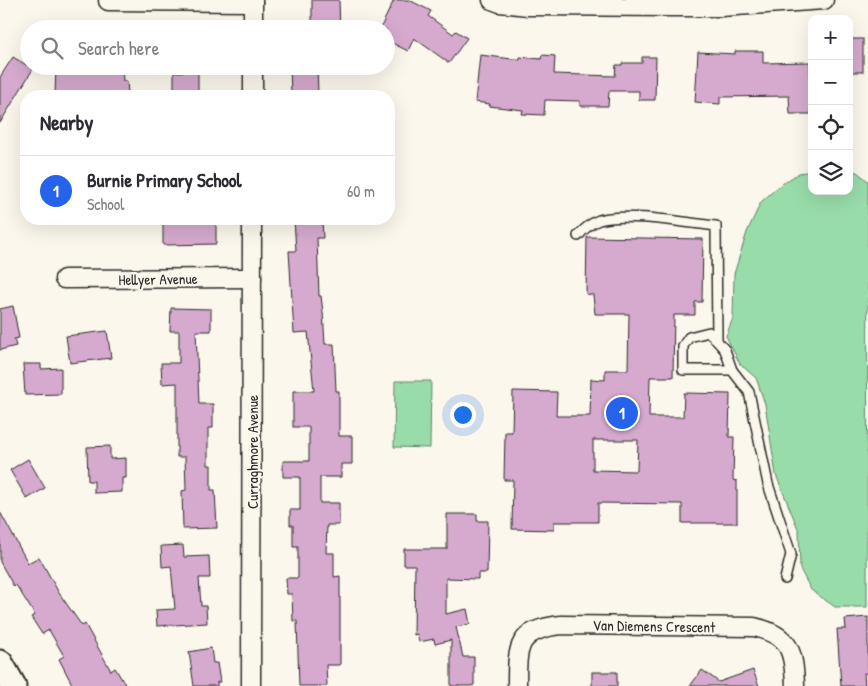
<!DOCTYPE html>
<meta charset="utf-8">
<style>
:root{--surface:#fff;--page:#f7f7f7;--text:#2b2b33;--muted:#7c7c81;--line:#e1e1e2;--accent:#2563eb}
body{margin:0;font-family:"Patrick Hand",sans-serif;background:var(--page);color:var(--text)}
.controls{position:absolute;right:15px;top:15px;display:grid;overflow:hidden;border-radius:10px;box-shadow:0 5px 20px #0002}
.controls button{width:45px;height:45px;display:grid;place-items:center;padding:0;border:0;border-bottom:1px solid var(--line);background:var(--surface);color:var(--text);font:25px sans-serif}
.you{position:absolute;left:462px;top:414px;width:18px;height:18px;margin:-12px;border:4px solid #fff;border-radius:50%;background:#1a73e8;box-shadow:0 0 0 8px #1a73e833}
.badge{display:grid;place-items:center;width:32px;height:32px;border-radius:50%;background:var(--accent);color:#fff;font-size:16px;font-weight:700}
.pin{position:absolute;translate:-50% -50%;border:2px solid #fff;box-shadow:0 1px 5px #0006}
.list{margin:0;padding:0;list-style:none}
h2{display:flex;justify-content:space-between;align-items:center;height:65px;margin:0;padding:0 20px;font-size:21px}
h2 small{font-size:16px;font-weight:400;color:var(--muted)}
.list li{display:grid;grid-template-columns:32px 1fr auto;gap:15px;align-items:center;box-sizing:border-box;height:70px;padding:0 20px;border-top:1px solid var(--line)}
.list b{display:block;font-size:19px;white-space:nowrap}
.list p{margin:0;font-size:16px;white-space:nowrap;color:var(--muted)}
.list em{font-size:16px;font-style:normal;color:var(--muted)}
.icon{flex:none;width:28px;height:28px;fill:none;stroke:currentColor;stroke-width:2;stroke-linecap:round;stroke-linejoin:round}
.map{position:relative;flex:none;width:868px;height:686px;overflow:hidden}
.search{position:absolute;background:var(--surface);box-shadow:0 5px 20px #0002;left:20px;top:20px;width:375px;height:55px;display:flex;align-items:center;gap:12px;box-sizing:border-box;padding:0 18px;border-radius:28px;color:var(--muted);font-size:19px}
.panel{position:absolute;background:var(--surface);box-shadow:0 5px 20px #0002;left:20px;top:90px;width:375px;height:135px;border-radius:20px}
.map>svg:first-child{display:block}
.green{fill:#98dca9;stroke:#62846a}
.building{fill:#d6aace;stroke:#2b2b2b;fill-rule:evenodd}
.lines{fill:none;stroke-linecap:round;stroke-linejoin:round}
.service-casing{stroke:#2b2b2b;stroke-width:12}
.minor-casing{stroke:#2b2b2b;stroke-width:21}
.secondary-casing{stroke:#2b2b2b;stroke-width:29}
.service{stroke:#fbf7ec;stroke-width:9}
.minor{stroke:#fbf7ec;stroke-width:18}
.secondary{stroke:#fbf7ec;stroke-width:25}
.labels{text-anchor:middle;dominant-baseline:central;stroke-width:4.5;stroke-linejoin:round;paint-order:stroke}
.street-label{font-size:15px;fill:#2b2b2b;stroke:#fbf7ec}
</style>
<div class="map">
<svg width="868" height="686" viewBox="0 0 868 686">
<rect width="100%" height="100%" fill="#fbf7ec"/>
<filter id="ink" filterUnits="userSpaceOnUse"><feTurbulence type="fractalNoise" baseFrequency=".02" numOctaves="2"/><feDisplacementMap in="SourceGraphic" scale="10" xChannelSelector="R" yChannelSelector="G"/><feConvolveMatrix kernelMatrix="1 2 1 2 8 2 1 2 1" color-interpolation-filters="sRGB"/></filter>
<g filter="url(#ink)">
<!-- green -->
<g class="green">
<path d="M812 171V191H849V171L857 172 868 181 867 607H835L811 590 800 569 799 531 776 475 765 404 756 378 740 364 726 336 733 318 734 274 747 232 761 202 779 186 799 173Z"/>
<path d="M395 381H431L430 448 394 447Z"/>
</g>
<!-- building -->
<g class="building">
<path d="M312 0H339L340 29H312Z"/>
<path d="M394 0H409L431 11 428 16 453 34 456 31 467 38 449 63 414 38 408 51 386 40V29H380Z"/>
<rect x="849" y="39" width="14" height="33"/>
<path d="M735 51H763V63L810 62 811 114H790L789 96 720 97V104L695 102 698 52 735 54Z"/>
<path d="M480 55 520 60V57L541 59 542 55 555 56 554 74 615 76 616 65H622V63H642V57H656L655 100H639V91H609L608 106H580V101L545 100 544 115 522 114 523 110 489 106 490 104 475 102Z"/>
<path d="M13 57 33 69 0 123V77Z"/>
<path d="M56 66H122L123 81H127L128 94 55 96Z"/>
<path d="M290 66H317L318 93 291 94Z"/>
<path d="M198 71V96H182V89H174V72Z"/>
<path d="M163 219H216V244L163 245Z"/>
<path d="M294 219H322L323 238H317L319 296H321L323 312 325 344H334L336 391H339V436H352V464H341V477H320V503H339V525H327L326 553H334V577L340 576V665H326L327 686H299L297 621H293L292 594H287L286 578H298V547H293V525H290V510H300V477H283V461H309V427H293V391H314L308 332 294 333 289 251H296Z"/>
<path d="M587 237 703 239 702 302H695V315H674L673 377H650L649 417H683L684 393 730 394 729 437H734L733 480 737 481V523H682V504L598 503V522H554V530L512 529 513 480H504L505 432H512L513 391 557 392 556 416H590L591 379 605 380V370H628L629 314H595L593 295 586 294ZM593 440H638L637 471 593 470Z"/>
<path d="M13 306 19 338 14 339 16 346 0 350V309Z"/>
<path d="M171 308 211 309V331H196L199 404H213V428H208V465H211V490H215L217 528 183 529 182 491 186 490 185 457H177V383L162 384 161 363H179V331H170Z"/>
<path d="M107 331 111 358 70 363 66 336Z"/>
<path d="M23 364H41V369L61 368V394L25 395Z"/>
<path d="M110 446V459L126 458V478H122V492L94 493V481H88L87 447Z"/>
<path d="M28 459 45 488 27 499 10 470Z"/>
<path d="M0 512 28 563 39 557 59 593 82 626 85 624 111 671 115 668 126 686H73L59 659 64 656 49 630 42 634 31 617 35 615 16 585 14 587 0 562Z"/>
<path d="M447 514H477V521H488L487 573H478V579L446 578V614L467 609 470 624 456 627 463 657H474V685L471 686H451V640L435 644 434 639 419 642 417 634 414 635 415 565H404V549H447Z"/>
<path d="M183 545 184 557 209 556 210 578H199L201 606H206L207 623 157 626 156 610 175 609 171 566 162 567 161 546Z"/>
<path d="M868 617V673H864L865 686H841L837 629H846L845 619Z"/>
<path d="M211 648 213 663H217L220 682H217V686H194L189 652Z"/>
<path d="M702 670 719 682 753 670 759 686H690Z"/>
<rect x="592" y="672" width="25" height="14"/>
</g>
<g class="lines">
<!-- service casing -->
<g class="service-casing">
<g id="service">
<path d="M578 236C584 229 591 223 599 220 623 212 688 223 716 226L717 340"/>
<path d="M732 370 725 350 709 332 689 337 683 346V370H732L749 392 768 484 791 554 785 579"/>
</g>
</g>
<!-- minor casing -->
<g class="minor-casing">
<g id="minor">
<path d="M492 0 500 3 528 6 671 7H721L824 0"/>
<path d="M108 1 253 2"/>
<path d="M253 29V0"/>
<path d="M253 96V66"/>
<path d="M64 279 252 278"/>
<path d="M251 686 252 219"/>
<path d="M517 686C517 646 517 630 561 625L754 627C790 635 794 651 795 686"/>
</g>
</g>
<!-- secondary casing -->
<g class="secondary-casing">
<path id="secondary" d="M0 663 13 686"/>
</g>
<!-- service -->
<use href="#service" class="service"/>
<!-- minor -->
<use href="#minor" class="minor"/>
<!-- secondary -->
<use href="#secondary" class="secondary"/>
</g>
</g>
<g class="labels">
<!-- street labels -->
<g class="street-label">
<text transform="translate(158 279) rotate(-1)">Hellyer Avenue</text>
<text transform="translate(252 452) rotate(-90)">Curraghmore Avenue</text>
<text transform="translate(654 626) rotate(1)">Van Diemens Crescent</text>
</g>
</g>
</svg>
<div class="controls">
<button>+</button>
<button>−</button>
<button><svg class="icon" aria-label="locate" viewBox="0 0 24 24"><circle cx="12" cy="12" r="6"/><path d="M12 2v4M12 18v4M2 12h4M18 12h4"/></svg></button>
<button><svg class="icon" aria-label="layers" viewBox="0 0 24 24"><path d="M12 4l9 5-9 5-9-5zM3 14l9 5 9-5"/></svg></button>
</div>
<div class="you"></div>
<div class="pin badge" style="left:622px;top:413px">1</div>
<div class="search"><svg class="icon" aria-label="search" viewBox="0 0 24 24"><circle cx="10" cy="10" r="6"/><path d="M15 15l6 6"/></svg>Search here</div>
<section class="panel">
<h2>Nearby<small></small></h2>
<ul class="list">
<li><span class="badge">1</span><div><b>Burnie Primary School</b><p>School</p></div><em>60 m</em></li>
</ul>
</section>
</div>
